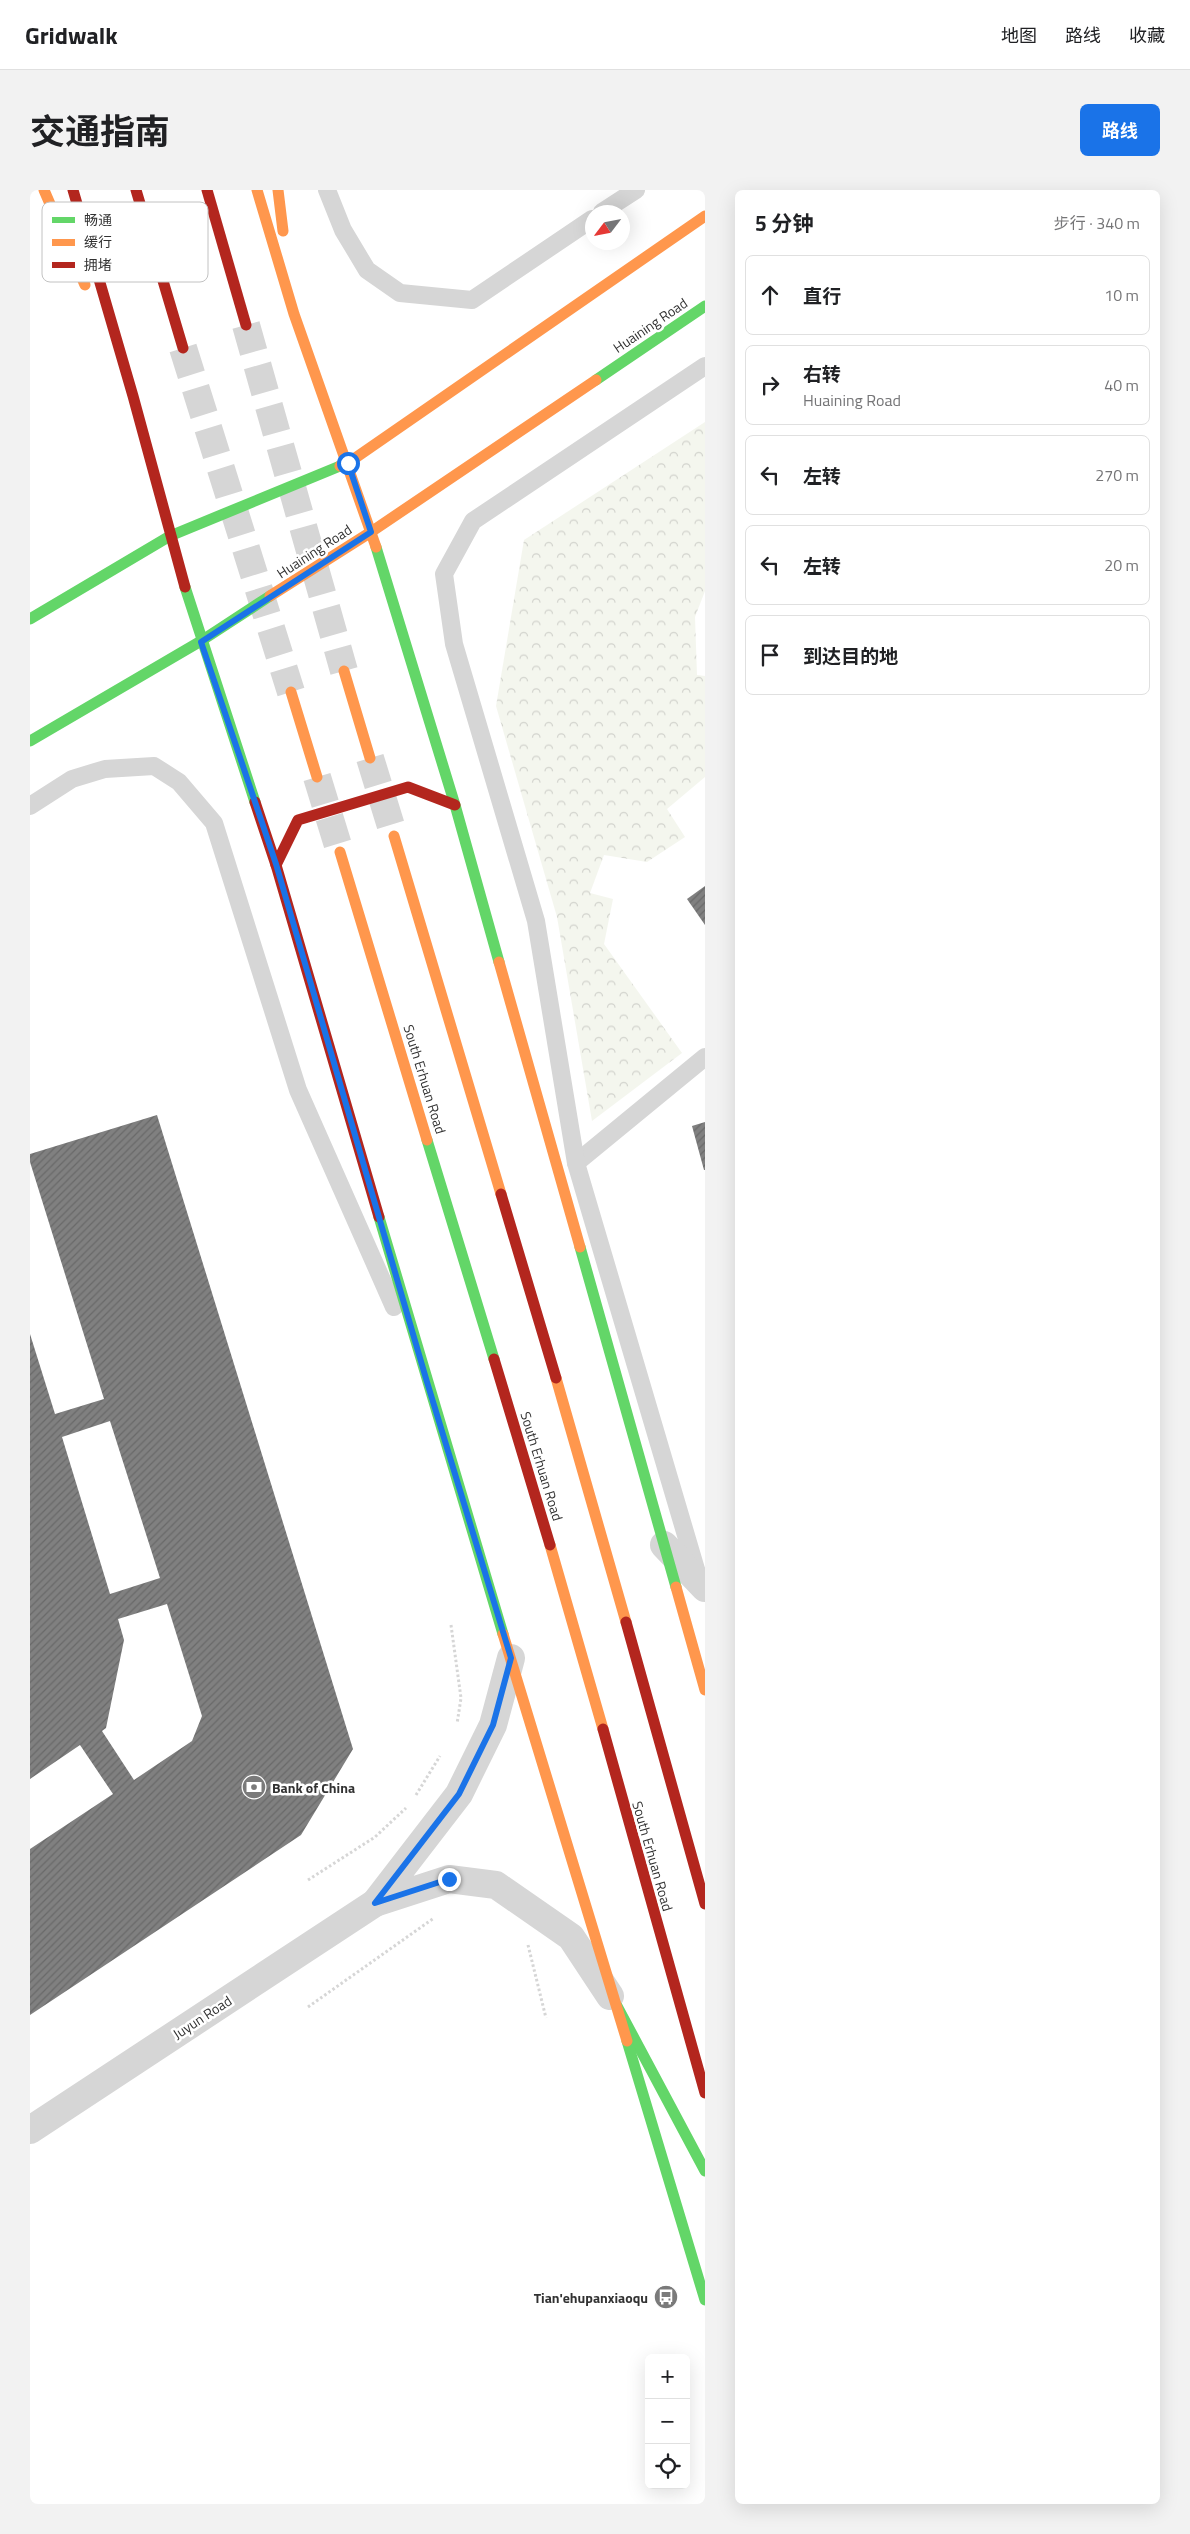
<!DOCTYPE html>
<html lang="zh">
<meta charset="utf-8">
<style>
:root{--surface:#fff;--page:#f2f2f2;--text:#202124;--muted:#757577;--line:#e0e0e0;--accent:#1a73e8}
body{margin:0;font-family:"Titillium Web","Noto Sans SC",sans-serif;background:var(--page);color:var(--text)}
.controls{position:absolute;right:15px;bottom:15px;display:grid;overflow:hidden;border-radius:8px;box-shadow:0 5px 20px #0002}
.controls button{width:45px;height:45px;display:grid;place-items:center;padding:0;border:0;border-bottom:1px solid var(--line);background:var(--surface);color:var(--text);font:25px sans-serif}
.compass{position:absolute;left:555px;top:15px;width:45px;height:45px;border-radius:50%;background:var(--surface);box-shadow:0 5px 20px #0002;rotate:238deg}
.stop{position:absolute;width:15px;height:15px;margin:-11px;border:4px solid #1a73e8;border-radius:50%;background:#fff}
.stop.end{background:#1a73e8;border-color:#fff;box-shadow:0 1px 5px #0008}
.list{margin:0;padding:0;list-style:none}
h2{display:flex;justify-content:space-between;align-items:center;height:65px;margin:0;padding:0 20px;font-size:21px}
h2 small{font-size:16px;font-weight:400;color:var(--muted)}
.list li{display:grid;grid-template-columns:32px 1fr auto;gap:15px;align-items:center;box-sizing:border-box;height:80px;margin:0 10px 10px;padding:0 10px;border:1px solid var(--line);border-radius:8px}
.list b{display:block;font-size:19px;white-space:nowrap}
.list p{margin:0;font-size:16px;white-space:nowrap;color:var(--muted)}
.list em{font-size:16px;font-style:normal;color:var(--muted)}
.icon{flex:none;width:28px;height:28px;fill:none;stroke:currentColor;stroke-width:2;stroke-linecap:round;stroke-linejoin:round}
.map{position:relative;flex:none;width:675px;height:2314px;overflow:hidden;border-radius:8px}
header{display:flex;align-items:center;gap:30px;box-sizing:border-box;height:70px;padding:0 25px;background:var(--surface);border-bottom:1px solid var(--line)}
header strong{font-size:24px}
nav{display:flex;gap:28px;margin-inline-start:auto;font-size:18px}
.intro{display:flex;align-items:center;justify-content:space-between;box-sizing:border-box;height:120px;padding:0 30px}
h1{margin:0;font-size:35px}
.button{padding:12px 22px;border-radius:8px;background:var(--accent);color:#fff;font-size:18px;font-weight:700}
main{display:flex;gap:30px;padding:0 30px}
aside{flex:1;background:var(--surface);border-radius:8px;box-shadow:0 5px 20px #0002}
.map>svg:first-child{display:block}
.park{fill:url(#park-crowns)}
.building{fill:url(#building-hatch);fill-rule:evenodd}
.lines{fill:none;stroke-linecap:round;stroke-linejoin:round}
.highway-tunnel{stroke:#d6d6d6;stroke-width:28;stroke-dasharray:28 14;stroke-linecap:butt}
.path{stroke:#d6d6d6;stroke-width:3;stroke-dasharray:2.5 2.5;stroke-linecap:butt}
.lane{stroke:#d6d6d6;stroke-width:18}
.street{stroke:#d6d6d6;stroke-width:28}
.fast{stroke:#63d668;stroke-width:11}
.slow{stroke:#ff974d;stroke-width:11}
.jam{stroke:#b3261e;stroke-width:11}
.route{stroke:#1a73e8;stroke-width:6}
.labels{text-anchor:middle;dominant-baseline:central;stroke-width:5;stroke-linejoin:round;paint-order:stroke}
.street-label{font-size:14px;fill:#323232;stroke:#fff}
.poi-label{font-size:14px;font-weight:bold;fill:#323232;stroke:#fff;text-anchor:start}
.key{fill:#fff;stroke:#c2c2c2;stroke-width:1}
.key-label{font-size:14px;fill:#323232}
</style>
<header>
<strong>Gridwalk</strong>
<nav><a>地图</a><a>路线</a><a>收藏</a></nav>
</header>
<div class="intro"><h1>交通指南</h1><a class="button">路线</a></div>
<main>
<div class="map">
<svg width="675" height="2314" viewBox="0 0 675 2314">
<defs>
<pattern id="park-crowns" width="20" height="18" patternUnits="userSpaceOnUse" patternTransform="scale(1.25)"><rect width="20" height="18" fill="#f4f6ee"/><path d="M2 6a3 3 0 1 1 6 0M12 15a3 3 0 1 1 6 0" fill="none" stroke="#d2d3cd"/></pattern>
<pattern id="building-hatch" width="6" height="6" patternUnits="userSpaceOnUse" patternTransform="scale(1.25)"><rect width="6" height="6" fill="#808080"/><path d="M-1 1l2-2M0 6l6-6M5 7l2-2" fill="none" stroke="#696969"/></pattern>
</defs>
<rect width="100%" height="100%" fill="#fff"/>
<!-- park -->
<path class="park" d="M675 232V401L665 427 667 485 675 486V587L637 619 655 647 617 672 574 665 560 703 583 709 574 754 652 863 562 931 527 727 466 516 494 350Z"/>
<!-- building -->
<g class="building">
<path d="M675 696V735L657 709Z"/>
<path d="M127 925 323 1559 271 1645 0 1825V1659L83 1604 50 1555 0 1589V1144L25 1224 74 1209 0 972V964ZM80 1231 130 1388 80 1404 32 1247ZM137 1414 172 1526 162 1551 104 1590 72 1541 76 1538 94 1450 88 1429Z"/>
<path d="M675 932V980H674L662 936Z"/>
</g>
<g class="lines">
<!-- highway-tunnel -->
<g class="highway-tunnel">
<path d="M216 135 314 481"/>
<path d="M153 158 261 502"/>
<path d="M340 568 364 646"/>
<path d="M287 587 310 662"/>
</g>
<!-- path -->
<g class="path">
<path d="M421 1435 431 1508 427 1534"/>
<path d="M386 1605 410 1566"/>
<path d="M278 1690 345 1647 376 1618"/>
<path d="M498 1755 516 1828"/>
<path d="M278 1817 404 1728"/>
</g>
<!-- lane -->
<g class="lane">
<path d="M297 0 313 40 337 80 370 103 442 110 562 29"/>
<path d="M572 22 606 0"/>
<path d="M0 616 42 589 75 579 124 576 149 592 184 633 268 900 364 1117"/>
<path d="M546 973 675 867"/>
<path d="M668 1386 546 973 506 731 424 454 414 384 443 331 675 176"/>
</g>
<!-- street -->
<g class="street">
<path d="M634 1355 675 1398"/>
<path d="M481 1468 463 1535 429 1604 345 1713 419 1689 466 1695 541 1747 580 1806"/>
<path d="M0 1940 345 1713"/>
</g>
<!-- fast -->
<g class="fast">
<path d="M566 190 675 116"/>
<path d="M346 357 425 615 469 772"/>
<path d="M155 397 225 612"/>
<path d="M0 429 140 346 310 276"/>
<path d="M0 551 171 451 240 406"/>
<path d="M397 950 464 1169"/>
<path d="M349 1027 473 1444"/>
<path d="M550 1057 646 1397"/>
<path d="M587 1816 675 1981"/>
<path d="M597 1851 675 2110"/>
</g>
<!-- slow -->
<g class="slow">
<path d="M14 0 55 95"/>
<path d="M227 0 264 124 346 357"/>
<path d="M248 0 253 41"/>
<path d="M310 276 318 273 675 26"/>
<path d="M240 406 341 342 566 190"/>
<path d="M314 481 340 568"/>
<path d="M261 502 287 587"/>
<path d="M364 646 471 1004"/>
<path d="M310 662 397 950"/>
<path d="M469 772 550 1057"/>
<path d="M526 1188 596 1432"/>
<path d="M520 1355 573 1539"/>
<path d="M646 1397 675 1500"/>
<path d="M473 1444 597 1851"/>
</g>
<!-- jam -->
<g class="jam">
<path d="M43 0 103 206 155 397"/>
<path d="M106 0 153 158"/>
<path d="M177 0 216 135"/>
<path d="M225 612 246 675 349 1027"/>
<path d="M246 675 268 630 378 597 425 615"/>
<path d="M471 1004 526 1188"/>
<path d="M464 1169 520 1355"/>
<path d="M596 1432 675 1714"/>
<path d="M573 1539 675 1903"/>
</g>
</g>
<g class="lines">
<!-- route -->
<path class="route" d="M318 273 341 342 171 452 246 674 397 1192 481 1468 463 1535 429 1604 345 1713 419 1689"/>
</g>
<!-- icons -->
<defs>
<g id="bank-disc" transform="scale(1.25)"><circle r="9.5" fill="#7a7a7a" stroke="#fff"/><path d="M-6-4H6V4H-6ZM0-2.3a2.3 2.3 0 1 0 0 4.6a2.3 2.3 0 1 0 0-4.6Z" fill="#fff"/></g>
<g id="bus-disc" transform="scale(1.25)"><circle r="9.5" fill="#7a7a7a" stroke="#fff"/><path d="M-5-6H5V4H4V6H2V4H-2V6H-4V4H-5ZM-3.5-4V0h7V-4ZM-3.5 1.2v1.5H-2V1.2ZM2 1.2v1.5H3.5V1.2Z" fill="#fff"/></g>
</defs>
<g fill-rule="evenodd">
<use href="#bank-disc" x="224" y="1597"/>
<use href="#bus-disc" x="636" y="2107"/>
</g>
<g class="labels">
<!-- street labels -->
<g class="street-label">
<text transform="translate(620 135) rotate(-34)">Huaining Road</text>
<text transform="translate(284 361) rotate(-33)">Huaining Road</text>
<text transform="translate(395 889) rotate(73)">South Erhuan Road</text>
<text transform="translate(512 1276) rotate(73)">South Erhuan Road</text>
<text transform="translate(623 1666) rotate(74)">South Erhuan Road</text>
<text transform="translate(172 1827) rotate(-33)">Juyun Road</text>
</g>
<!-- poi labels -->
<g class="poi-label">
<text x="242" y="1597">Bank of China</text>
<text x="618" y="2107" text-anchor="end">Tian'ehupanxiaoqu</text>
</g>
</g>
<!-- legend -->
<rect x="12" y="12" width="166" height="80" rx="8" class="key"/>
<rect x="22" y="27" width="23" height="6" fill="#63d668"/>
<rect x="22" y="49" width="23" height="7" fill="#ff974d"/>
<rect x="22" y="72" width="23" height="6" fill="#b3261e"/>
<g class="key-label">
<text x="54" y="35">畅通</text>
<text x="54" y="57">缓行</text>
<text x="54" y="80">拥堵</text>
</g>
</svg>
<div class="controls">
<button>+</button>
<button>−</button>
<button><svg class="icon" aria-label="locate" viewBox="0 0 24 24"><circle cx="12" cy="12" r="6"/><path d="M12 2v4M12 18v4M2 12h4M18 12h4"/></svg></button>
</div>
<svg class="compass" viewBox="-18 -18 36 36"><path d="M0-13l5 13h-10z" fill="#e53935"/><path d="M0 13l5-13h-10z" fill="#757577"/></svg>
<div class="stop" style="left:318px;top:273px"></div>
<div class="stop end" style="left:419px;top:1689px"></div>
</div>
<aside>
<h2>5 分钟<small>步行 · 340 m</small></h2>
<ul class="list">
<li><svg class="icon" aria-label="ahead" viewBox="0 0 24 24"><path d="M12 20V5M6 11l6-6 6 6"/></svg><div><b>直行</b></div><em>10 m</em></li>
<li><svg class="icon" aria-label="right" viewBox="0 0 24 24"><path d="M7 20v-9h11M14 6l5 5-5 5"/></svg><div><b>右转</b><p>Huaining Road</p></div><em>40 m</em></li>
<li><svg class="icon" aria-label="left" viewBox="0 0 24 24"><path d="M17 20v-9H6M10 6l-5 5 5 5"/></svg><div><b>左转</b></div><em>270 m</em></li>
<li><svg class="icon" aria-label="left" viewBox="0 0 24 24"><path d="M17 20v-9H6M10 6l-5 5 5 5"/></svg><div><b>左转</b></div><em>20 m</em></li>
<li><svg class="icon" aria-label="arrive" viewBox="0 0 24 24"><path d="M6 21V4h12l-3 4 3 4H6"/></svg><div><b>到达目的地</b></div></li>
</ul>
</aside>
</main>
